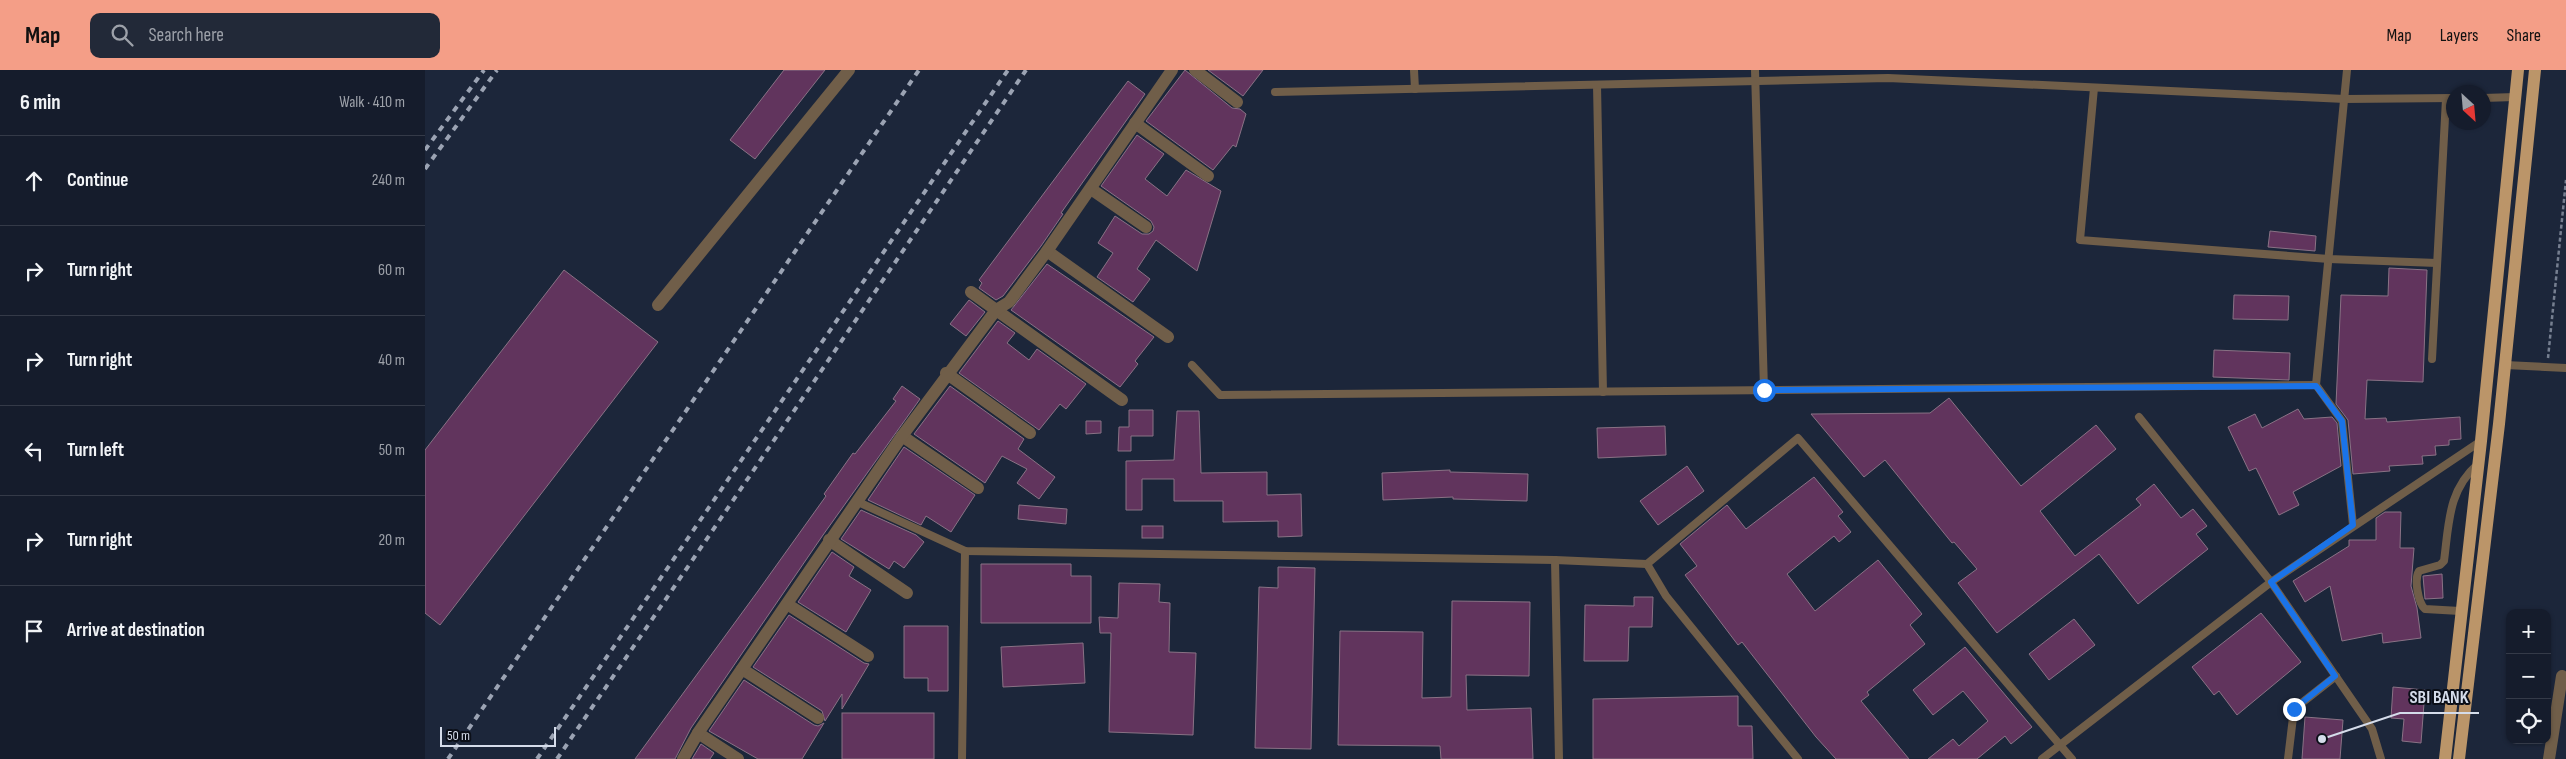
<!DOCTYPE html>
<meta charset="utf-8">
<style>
:root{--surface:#151c2c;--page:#222938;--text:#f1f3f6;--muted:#9da1a9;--line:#343a48;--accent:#f49e87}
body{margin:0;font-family:"Sofia Sans Condensed",sans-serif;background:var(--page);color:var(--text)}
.controls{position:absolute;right:15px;bottom:15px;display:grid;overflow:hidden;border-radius:10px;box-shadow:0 1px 4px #0004}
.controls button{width:45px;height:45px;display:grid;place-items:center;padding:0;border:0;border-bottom:1px solid var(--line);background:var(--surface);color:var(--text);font:25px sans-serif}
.compass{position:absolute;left:2021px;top:15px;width:45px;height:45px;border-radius:50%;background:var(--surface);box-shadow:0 1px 4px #0004;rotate:154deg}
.scale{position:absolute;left:15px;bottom:12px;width:116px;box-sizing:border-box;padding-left:5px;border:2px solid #d5dcea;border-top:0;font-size:14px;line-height:18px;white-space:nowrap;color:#d5dcea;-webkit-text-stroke:4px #0b0f18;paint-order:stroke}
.stop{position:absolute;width:15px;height:15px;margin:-11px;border:4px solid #1a73e8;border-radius:50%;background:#fff}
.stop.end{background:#1a73e8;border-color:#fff;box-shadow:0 1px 5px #0008}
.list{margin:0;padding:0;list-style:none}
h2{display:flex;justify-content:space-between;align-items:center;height:65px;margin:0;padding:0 20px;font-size:21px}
h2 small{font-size:16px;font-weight:400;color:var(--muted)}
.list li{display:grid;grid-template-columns:32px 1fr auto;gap:15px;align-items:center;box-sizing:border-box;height:90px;padding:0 20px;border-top:1px solid var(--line)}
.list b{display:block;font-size:19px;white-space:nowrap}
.list em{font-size:16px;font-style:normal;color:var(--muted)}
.icon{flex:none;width:28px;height:28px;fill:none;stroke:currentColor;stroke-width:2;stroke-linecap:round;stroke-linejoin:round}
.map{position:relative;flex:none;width:2141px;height:689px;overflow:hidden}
header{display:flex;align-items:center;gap:30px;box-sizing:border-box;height:70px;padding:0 25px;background:var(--accent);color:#111}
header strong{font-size:24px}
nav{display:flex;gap:28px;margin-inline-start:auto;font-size:18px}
.search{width:350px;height:45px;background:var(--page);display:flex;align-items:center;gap:12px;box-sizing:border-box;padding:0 18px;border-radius:10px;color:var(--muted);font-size:19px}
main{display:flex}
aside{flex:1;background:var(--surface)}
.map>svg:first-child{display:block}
.building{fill:#61345d;stroke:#897285}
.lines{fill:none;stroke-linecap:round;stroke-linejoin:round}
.path{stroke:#767f90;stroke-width:2.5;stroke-dasharray:4 2.5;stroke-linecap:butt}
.lane{stroke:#705e49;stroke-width:8}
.street{stroke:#705e49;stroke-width:12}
.primary{stroke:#bb9569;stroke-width:12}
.rail{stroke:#9ba3b3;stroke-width:4;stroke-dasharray:6 6;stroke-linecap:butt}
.route{stroke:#1a73e8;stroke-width:6}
.leader{fill:none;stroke:#d5dcea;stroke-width:2}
.callout-dot{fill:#d5dcea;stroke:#0b0f18;stroke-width:2}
.callout-label{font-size:18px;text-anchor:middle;font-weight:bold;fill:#d5dcea;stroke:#0b0f18;stroke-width:4;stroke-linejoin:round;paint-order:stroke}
</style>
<header>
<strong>Map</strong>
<div class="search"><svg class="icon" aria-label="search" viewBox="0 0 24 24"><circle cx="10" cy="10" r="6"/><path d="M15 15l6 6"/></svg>Search here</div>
<nav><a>Map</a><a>Layers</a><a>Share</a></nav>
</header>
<main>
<aside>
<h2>6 min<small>Walk · 410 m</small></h2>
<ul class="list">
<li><svg class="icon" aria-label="ahead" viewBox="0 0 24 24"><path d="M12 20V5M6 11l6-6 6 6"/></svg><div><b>Continue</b></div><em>240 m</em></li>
<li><svg class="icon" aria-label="right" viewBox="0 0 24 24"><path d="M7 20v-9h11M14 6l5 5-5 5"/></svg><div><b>Turn right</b></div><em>60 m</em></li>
<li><svg class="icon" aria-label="right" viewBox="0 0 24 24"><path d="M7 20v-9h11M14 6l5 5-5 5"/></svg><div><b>Turn right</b></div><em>40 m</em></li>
<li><svg class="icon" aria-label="left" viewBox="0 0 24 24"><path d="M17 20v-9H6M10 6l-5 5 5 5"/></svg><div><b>Turn left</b></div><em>50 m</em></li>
<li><svg class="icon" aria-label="right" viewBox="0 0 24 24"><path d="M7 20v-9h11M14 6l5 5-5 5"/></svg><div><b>Turn right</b></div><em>20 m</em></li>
<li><svg class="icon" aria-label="arrive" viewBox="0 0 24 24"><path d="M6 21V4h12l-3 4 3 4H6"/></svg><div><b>Arrive at destination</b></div></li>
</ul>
</aside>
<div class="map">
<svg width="2141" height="689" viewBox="0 0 2141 689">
<rect width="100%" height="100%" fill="#1c263a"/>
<!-- building -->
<g class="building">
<path d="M359 0H400L330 89 305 70Z"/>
<path d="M760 0 807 38 815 39 821 44 811 77 808 75 788 100 721 51Z"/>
<path d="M783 0H838L818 26Z"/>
<path d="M703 11 720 24 636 143 638 144 616 176 578 226 571 230 554 218 557 213 554 210Z"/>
<path d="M712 65 739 84 720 109 742 126 761 100 796 121 772 201 731 170 712 199 725 209 708 232 672 207 688 183 673 173 690 146 717 164H724L728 161 729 157 726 151 676 116Z"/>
<path d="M1845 161 1891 166 1890 181 1843 177Z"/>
<path d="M622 194 729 267 710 291 713 294 695 317 586 240Z"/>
<path d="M1964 198 2002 200 1998 312 1942 310 1940 349 1961 348 1962 352 2035 347 2036 369 2024 370V375L2010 376 2011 385 1997 386 1998 394 1964 396 1965 401 1928 404 1923 350 1911 334 1916 225 1963 226Z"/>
<path d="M139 200 233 272 15 555 0 543V380Z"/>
<path d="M1809 225 1864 226 1863 250 1808 249Z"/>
<path d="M544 230 560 242 541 266 525 254Z"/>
<path d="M573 251 590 263 582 273 604 290 612 279 661 314 641 339 635 334 614 360 534 303Z"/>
<path d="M1789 280 1865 283 1864 310 1788 307Z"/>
<path d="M477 316 495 329 398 465 266 658 250 689H210L333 521 401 426 399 424 428 383 430 384 471 331 468 329Z"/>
<path d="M525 316 599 369 593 379 630 407 614 429 592 413 602 399 577 386 560 413 489 364Z"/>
<path d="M1524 328 1596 416 1671 355 1691 379 1615 441 1650 486 1716 435 1711 429 1729 414 1756 448 1768 439 1782 456 1771 464 1783 479 1713 534 1674 484 1572 563 1533 513 1552 499 1529 472 1527 473 1460 390 1439 407 1386 344 1505 343Z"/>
<path d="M1873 339 1879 349 1907 347 1912 353 1916 396 1868 422 1874 435 1854 445 1831 398 1824 401 1803 357 1830 344 1837 358Z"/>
<path d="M704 340H728V366H706V381H693L694 357H704Z"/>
<path d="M752 341H774L776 403 842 402V425L876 424 877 466 853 467V451L798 452V431H749V409H717V440H701V391L749 390Z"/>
<path d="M661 351H676V363L661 364Z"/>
<path d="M1240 356 1241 385 1173 388 1172 358Z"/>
<path d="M479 377 550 425 526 462 501 446 496 455 443 430Z"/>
<path d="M1262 396 1279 421 1233 455 1215 431Z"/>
<path d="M1025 400V402L1103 404 1102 431 1028 429V427L958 430 957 403Z"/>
<path d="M1389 407 1418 442 1413 446 1426 462 1414 472 1409 466 1362 504 1390 541 1453 490 1497 544 1485 555 1500 574 1442 622 1444 625 1436 631 1484 689H1411L1391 667 1317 572 1313 575 1260 505 1272 496 1255 474 1302 435 1321 459Z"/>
<path d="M594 435 642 439 641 454 593 449Z"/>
<path d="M436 440 491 465 499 472 479 498 469 491 464 499 416 469Z"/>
<path d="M1960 442H1976L1975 478H1989L1986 516 1992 538 1996 568 1958 573 1957 563 1917 571 1905 516 1880 532 1868 511 1924 476V470H1951V448Z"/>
<rect x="717" y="456" width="21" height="12"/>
<path d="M407 482 429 497 424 506 446 520 421 562 373 532Z"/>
<path d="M556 494H646V506H666V553H556Z"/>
<path d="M853 497 890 498 886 679 830 678 834 517 853 518Z"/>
<path d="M2017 504 2018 528 2000 529 1998 506Z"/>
<path d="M694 513 735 514 734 532 745 533 744 582 771 583 768 665 684 662 686 563H675L674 547 693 548Z"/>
<path d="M1209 527H1228L1227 557H1204L1203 591H1159L1160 535 1209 536Z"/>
<path d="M1027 531 1105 532 1104 606 1041 605 1042 640 1106 638 1108 689H1016L1015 676 913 675 915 561 998 562 997 628 1026 627Z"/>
<path d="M1836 543 1876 592 1812 645 1794 621 1789 625 1767 597Z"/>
<path d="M364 545 439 593 444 594 417 639V624L400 651 397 641 328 597Z"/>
<path d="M1649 549 1670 575 1624 610 1604 584Z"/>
<path d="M479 556H523V621H503V608H479Z"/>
<path d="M658 573 660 613 578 617 576 577Z"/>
<path d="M1540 577 1607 657 1586 674 1580 666 1552 689H1503L1528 669 1534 676 1563 651 1538 621 1508 645 1488 620Z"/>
<path d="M319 610 389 655 393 656 399 653 377 689H333L284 661Z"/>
<path d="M1968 617 2000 620 1996 673 1977 671 1979 649 1966 648Z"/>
<path d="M1313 626V656H1327L1328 689H1168V629Z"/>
<rect x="417" y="643" width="92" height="46"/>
<path d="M1880 647 1918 650 1915 689H1877Z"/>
<path d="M276 674 289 683 285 689H267Z"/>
</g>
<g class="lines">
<!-- path -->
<path class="path" d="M2123 288 2141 110"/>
<!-- lane -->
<g class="lane">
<path d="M989 0 990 19"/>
<path d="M1330 0 1339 320"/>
<path d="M1922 0 1891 315 1917 351 1928 455"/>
<path d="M1172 15 1178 322"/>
<path d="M1669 18 1655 170 1904 189 2012 193"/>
<path d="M850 22 1463 8 1920 29 2029 28"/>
<path d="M2058 28 2090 27"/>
<path d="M2007 289 2021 29"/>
<path d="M767 295 795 325 1891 315"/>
<path d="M2080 295 2141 298"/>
<path d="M1714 347 1846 512 1947 659 1956 689"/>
<path d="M431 431 540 481 1130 490 1222 494 1373 368 1647 689"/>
<path d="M1130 490 1134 689"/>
<path d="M1222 494 1241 526 1373 689"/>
<path d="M2035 541 2000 539C1993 533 1989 509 1994 501L2015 495 2019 491C2024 453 2023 420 2053 394"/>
<path d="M537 689 540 481"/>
<path d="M1617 689 1846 512 2056 371"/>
<path d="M1863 689 1869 639 1911 606"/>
</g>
<!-- street -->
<g class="street">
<path d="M770 0 812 32"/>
<path d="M710 53 783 106"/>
<path d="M666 119 721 157"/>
<path d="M622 181 743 267"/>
<path d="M546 222 697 330"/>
<path d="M233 235 424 0"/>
<path d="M521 303 605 363"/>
<path d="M477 366 553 418"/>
<path d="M404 470 482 523"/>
<path d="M362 534 443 586"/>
<path d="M317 599 393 648"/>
<path d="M273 663 313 689"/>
<path d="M258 689 273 663 477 366 571 240 584 232 622 181 747 0"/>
<path d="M2124 689 2137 606"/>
</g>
<!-- primary -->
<g class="primary">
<path d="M2020 689 2056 371 2093 0"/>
<path d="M2034 689 2074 354 2110 0"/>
</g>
<!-- rail -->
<g class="rail">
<path d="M0 80 59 0"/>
<path d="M0 99 72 0"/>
<path d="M23 689 494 0"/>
<path d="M112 689 583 0"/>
<path d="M132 689 601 0"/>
</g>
</g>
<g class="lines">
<!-- route -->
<path class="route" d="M1339 320 1891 316 1917 351 1928 455 1846 512 1910 606 1869 639"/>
</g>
<!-- callouts -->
<path class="leader" d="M1897 669L1975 643H2054"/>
<circle class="callout-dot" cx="1897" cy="669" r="5"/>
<g class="callout-label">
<text x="2014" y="633">SBI BANK</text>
</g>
</svg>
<div class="controls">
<button>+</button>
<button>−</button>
<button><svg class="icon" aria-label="locate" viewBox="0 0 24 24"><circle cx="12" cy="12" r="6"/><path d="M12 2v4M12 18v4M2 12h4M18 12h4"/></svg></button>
</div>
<svg class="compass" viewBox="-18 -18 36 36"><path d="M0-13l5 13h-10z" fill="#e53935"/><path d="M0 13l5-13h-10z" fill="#9da1a9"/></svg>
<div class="scale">50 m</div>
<div class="stop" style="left:1339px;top:320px"></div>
<div class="stop end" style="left:1869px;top:639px"></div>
</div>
</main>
